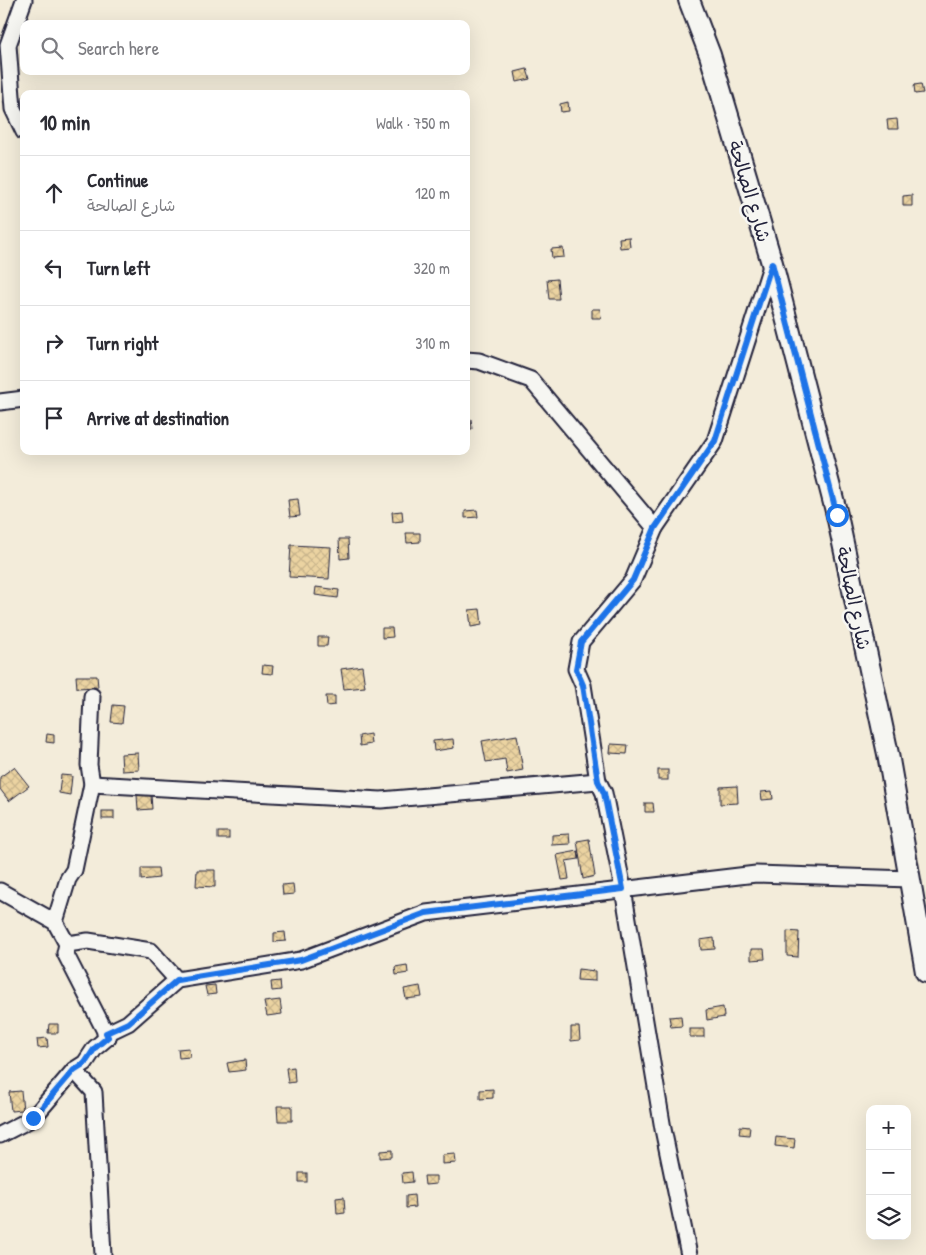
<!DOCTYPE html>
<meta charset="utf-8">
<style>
:root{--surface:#fff;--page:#f7f7f7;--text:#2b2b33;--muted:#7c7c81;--line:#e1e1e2}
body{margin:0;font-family:"Patrick Hand","Playpen Sans Arabic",sans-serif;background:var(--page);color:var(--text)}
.controls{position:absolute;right:15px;bottom:15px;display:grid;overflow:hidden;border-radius:10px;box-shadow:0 5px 20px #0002}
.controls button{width:45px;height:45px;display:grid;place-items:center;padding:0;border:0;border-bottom:1px solid var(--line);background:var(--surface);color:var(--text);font:25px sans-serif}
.stop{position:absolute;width:15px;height:15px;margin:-11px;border:4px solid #1a73e8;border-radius:50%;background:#fff}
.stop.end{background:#1a73e8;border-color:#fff;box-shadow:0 1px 5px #0008}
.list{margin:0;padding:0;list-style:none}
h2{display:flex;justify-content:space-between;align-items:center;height:65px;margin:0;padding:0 20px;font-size:21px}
h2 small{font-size:16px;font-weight:400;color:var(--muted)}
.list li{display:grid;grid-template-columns:32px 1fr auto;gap:15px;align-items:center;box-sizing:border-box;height:75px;padding:0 20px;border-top:1px solid var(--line)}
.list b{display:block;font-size:19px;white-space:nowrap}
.list p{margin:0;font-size:16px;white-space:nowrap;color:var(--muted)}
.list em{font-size:16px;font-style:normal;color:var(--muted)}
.icon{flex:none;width:28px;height:28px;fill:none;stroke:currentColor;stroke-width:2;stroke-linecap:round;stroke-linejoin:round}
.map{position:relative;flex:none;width:926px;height:1255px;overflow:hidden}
.search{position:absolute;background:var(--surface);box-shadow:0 5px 20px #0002;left:20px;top:20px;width:450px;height:55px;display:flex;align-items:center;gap:12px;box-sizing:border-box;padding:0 18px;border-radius:10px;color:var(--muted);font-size:19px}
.panel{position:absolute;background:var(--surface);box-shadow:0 5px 20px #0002;left:20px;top:90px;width:450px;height:365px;border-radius:10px}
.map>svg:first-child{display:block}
.building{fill:url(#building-cross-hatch);stroke:#22223b}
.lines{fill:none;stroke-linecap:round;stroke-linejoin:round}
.minor-casing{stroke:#22223b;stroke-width:19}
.major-casing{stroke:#22223b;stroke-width:24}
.minor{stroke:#f6f6f2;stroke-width:15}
.major{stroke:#f6f6f2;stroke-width:20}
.route{stroke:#1a73e8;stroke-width:6}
.labels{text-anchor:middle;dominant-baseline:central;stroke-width:5;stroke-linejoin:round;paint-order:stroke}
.street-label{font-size:19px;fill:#22223b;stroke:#f6f6f2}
</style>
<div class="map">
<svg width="926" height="1255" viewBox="0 0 926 1255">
<defs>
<pattern id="building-cross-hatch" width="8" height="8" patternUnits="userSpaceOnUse" patternTransform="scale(1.25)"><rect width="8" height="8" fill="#ebd3a1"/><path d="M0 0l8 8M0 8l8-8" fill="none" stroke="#c9b58c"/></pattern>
</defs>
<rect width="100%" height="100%" fill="#f3ecda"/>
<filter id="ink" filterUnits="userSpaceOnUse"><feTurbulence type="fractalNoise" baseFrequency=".02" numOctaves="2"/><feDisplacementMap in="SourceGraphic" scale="10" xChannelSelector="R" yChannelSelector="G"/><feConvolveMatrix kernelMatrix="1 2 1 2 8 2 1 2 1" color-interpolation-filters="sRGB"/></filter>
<g filter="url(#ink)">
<!-- building -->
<g class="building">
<path d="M527 69 530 79 517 82 515 72Z"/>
<path d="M921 84 923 93 915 94 914 85Z"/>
<path d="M568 102 569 111 561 112 560 104Z"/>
<path d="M897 119 898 129H888L887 120Z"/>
<path d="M912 195V206H903V196Z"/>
<path d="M629 237 630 247 620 248 619 238Z"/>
<path d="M563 248 564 257 552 258 551 249Z"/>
<path d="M557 279 559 299H549L547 280Z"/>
<path d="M592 309H600L601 318H592Z"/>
<path d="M471 419 472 429H466V420Z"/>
<path d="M298 499 300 516 290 517 288 500Z"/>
<path d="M477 510 478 517 465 518V511Z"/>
<path d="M402 511 403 521 393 522 392 512Z"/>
<path d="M406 533H420V542L407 543Z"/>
<path d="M339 539H348L349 558 340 559Z"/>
<path d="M291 545 331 547 329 579 289 577Z"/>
<path d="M316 587 339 590 338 598 315 595Z"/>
<path d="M480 609 482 625 471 627 469 610Z"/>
<path d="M382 628H392L393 637 382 638Z"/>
<path d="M318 637H328L327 646H318Z"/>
<path d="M263 665 273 666 272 674 262 673Z"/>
<path d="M362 666 365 687 344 689 341 669Z"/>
<path d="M76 676H97L98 687 77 688Z"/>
<path d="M326 696H335V705L327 706Z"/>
<path d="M113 705 124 706 122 723 111 722Z"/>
<path d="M47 734 54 735V743L46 742Z"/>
<path d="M370 734 371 744 360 746 359 736Z"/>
<path d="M517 735 523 770 507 773 505 759 486 762 482 741Z"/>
<path d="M453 739 454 748 434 751 433 741Z"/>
<path d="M611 744 628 745 627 754 610 753Z"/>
<path d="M138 753 139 770 122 771 121 754Z"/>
<path d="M14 767 29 786 9 801 0 789V777Z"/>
<rect x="658" y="770" width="10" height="10"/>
<path d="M61 775 72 776 70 795 59 793Z"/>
<path d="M737 786 738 803 720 804V787Z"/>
<path d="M772 791 773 799 762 800 761 792Z"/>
<path d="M137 795H151L152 809 138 810Z"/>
<path d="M645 803H653L654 812H645Z"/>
<rect x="102" y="811" width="12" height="8"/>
<rect x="218" y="832" width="11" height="7"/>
<path d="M569 834 570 844 552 845V835Z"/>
<path d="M589 839 595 876 583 879 577 841Z"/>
<path d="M578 851 579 859 566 861 569 879 562 880 557 855Z"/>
<path d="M141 868H158L159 878 141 880Z"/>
<path d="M197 870H215V887L196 886Z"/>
<path d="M293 884 294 894 283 895 282 885Z"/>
<path d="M787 931 799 932 798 957 787 956Z"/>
<path d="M285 932 286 941 274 942V933Z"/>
<path d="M714 938 715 949 701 950 700 940Z"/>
<path d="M751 949H764L765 959 751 960Z"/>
<path d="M407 965 408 973 396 975 395 967Z"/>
<path d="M578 969 595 971V981L577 980Z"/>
<path d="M280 981 281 990 272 991 271 982Z"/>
<path d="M215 985 216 994 207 995 205 986Z"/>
<path d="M420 986 422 997 406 999 404 989Z"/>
<path d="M280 1000 282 1014 267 1016 264 1002Z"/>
<path d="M723 1007 724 1017 707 1020 706 1010Z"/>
<path d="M681 1016 682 1026 671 1027 669 1017Z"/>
<path d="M49 1024H58V1033H48Z"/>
<path d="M571 1027H579L580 1040 571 1041Z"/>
<rect x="690" y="1029" width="14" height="8"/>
<path d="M47 1038 48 1047 38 1048 37 1039Z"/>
<path d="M189 1048 190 1057 179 1058 178 1049Z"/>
<path d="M245 1060 246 1070 229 1072 227 1063Z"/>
<path d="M294 1067 295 1082 288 1083 286 1068Z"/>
<path d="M493 1089V1098L480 1099V1090Z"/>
<path d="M21 1091 23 1110 11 1111 9 1092Z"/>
<path d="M277 1106H292V1121H278Z"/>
<path d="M740 1126 750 1127 749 1135 739 1134Z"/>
<path d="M776 1137 795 1139 794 1148 775 1146Z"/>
<path d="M392 1150V1157L380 1158V1151Z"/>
<path d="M455 1154 456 1163 442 1164V1155Z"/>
<path d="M412 1172 413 1182 403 1183 402 1173Z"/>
<rect x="299" y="1173" width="8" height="9"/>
<path d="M424 1176H436V1184L425 1185Z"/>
<path d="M414 1195 415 1207 406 1208V1196Z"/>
<path d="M344 1197 345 1213 337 1214 336 1198Z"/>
</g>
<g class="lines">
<!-- minor casing -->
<g class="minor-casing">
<g id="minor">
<path d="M24 132 13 109 8 45 24 0"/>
<path d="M466 360 479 361 531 380 655 528 633 580 581 642 576 669 583 685 598 781 604 793 623 889 663 1129 689 1255"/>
<path d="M0 402 24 399"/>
<path d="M655 528 715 441 772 263"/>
<path d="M92 784 381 800 598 781"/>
<path d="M0 891 55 922 67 944 65 953 108 1037"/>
<path d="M55 922 68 879 74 870 92 784 89 765 92 696"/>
<path d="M67 944 88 941 151 951 177 980"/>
<path d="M108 1037 105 1034 128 1023 177 980 301 960 426 913 756 874 910 879"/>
<path d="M74 1070 94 1092 103 1255"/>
<path d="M0 1135 33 1118 74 1070 85 1063 95 1048 108 1037"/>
</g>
</g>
<!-- major casing -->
<g class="major-casing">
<path id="major" d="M689 0 710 55 772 263 837 515 888 754 926 972"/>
</g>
<!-- minor -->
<use href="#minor" class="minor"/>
<!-- major -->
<use href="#major" class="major"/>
</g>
</g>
<g class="lines" filter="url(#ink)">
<!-- route -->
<path class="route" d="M33 1118 74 1070 85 1063 95 1048 108 1037 106 1033 128 1023 177 980 301 960 426 913 623 889 604 793 598 781 583 685 576 669 581 642 633 580 655 528 715 441 772 263 837 515"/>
</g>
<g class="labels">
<!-- street labels -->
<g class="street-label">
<text transform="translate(750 191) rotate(73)">شارع الصالحة</text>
<text transform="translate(854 598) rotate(78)">شارع الصالحة</text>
</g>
</g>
</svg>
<div class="controls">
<button>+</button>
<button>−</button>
<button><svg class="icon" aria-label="layers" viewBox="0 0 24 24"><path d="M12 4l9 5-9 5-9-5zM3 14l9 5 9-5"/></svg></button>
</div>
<div class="stop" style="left:837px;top:515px"></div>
<div class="stop end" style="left:33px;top:1118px"></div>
<div class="search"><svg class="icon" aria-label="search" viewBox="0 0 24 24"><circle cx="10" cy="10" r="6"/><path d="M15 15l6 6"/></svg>Search here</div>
<section class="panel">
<h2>10 min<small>Walk · 750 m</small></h2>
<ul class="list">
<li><svg class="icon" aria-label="ahead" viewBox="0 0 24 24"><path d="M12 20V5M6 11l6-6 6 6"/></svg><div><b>Continue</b><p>شارع الصالحة</p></div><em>120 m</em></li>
<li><svg class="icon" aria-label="left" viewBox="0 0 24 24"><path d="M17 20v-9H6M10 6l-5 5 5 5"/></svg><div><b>Turn left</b></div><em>320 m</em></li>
<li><svg class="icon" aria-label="right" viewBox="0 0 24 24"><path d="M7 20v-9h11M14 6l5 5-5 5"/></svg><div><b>Turn right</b></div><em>310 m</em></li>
<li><svg class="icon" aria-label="arrive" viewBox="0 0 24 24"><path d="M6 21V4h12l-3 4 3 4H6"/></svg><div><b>Arrive at destination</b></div></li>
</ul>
</section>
</div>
